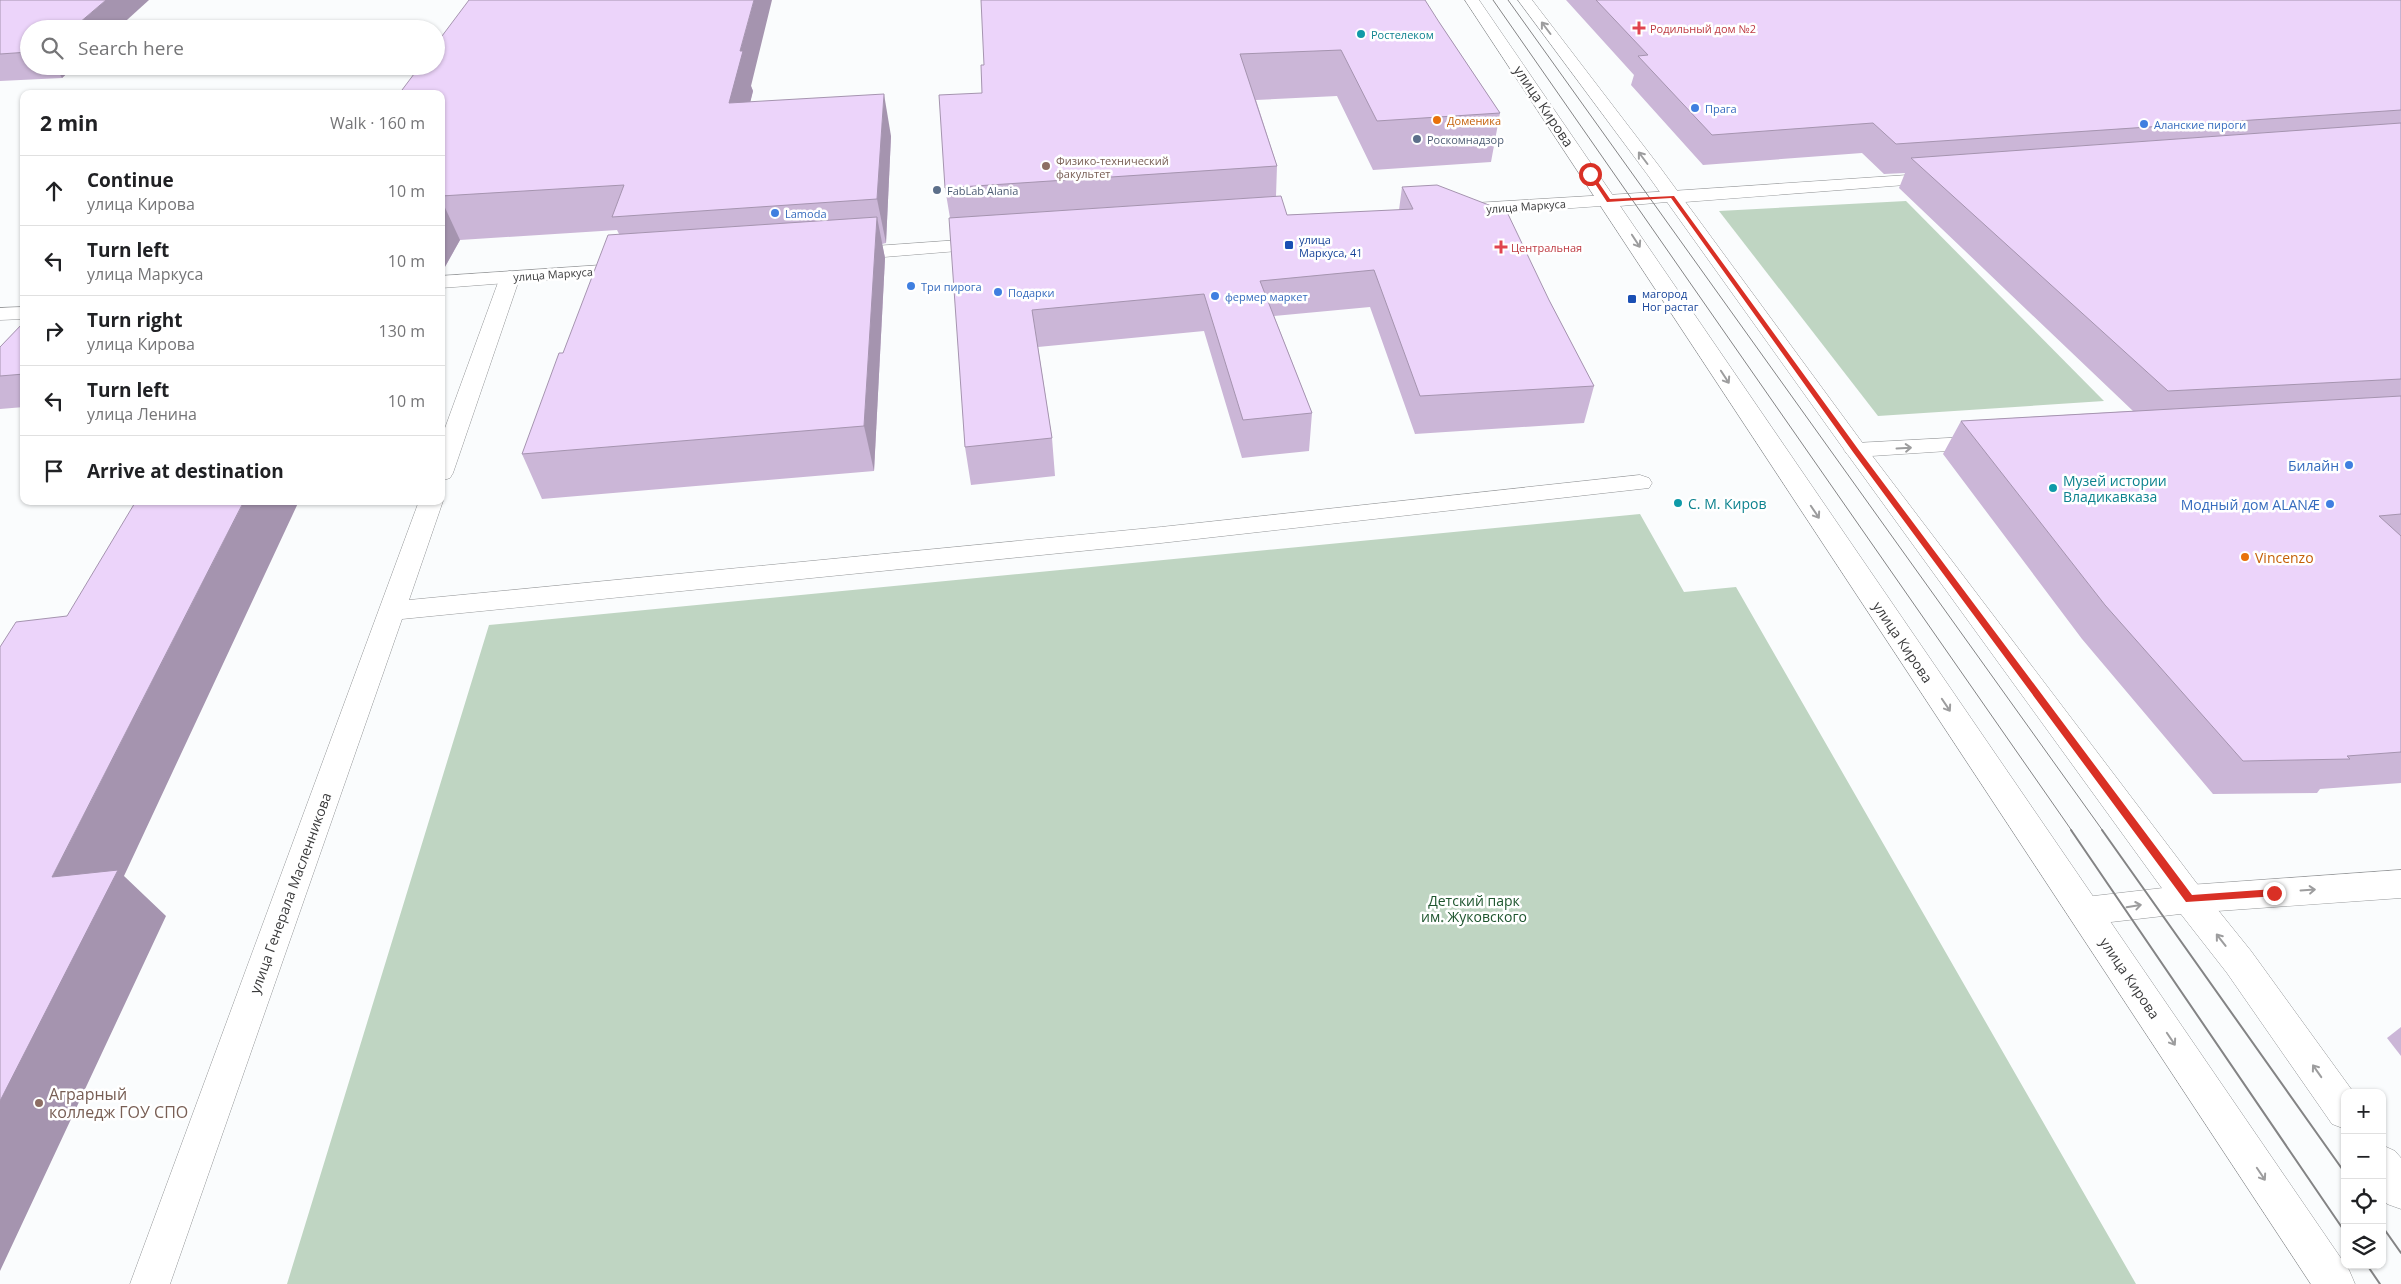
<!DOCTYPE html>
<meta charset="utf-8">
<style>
:root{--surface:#fff;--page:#f6f6f6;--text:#202124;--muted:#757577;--line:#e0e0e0}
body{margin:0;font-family:"Open Sans",sans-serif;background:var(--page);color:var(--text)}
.controls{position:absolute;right:15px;bottom:15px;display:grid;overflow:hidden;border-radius:10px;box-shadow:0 1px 4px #0004}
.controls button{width:45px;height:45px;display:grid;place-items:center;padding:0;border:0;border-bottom:1px solid var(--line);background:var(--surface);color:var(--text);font:25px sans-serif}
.stop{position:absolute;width:15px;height:15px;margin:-11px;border:4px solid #d93025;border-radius:50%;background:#fff}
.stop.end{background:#d93025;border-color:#fff;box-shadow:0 1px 5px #0008}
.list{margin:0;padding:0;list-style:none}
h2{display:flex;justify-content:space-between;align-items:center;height:65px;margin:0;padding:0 20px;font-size:21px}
h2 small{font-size:16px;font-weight:400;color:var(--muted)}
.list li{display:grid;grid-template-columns:32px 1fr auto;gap:15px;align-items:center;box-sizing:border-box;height:70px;padding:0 20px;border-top:1px solid var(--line)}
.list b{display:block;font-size:19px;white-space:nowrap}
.list p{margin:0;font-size:16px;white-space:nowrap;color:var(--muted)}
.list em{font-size:16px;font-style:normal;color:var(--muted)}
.icon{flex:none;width:28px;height:28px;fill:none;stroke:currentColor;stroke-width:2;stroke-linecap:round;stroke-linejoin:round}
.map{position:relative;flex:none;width:2401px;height:1284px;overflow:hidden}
.search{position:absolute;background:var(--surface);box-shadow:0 1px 4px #0004;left:20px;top:20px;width:425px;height:55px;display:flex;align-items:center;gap:12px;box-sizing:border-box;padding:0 18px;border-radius:28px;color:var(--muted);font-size:19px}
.panel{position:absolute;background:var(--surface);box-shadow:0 1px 4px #0004;left:20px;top:90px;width:425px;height:415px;border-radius:10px}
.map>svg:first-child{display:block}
.green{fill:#bfd5c2}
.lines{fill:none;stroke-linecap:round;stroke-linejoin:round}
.minor-casing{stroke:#939597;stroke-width:1}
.tertiary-casing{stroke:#939597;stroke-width:1}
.secondary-casing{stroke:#939597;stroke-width:1}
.primary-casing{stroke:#939597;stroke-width:1}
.minor{fill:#fff;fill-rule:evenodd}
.tertiary{fill:#fff;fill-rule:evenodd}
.secondary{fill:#fff;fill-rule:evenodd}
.primary{fill:#fff;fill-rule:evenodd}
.tram-far1{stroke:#848485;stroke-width:1}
.tram{stroke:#848485;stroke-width:2}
.wall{fill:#cbb6d7}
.shaded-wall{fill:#a594af}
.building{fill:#ecd4fa;stroke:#a594af}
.oneway{stroke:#9d9d9e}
.route{fill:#d93025}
.health-dot{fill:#e0444e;stroke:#fff;stroke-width:2}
.culture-dot{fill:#0f9aa8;stroke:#fff;stroke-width:2}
.shop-dot{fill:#3f7fe0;stroke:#fff;stroke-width:2}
.food-dot{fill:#e8710a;stroke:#fff;stroke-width:2}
.service-dot{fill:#5c6f8a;stroke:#fff;stroke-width:2}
.education-dot{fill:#8d6e63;stroke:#fff;stroke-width:2}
.transit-dot{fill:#1a4fb4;stroke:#fff;stroke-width:2}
.labels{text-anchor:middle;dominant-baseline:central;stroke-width:5;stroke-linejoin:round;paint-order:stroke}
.far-health-label{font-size:11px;fill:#be3a42;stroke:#fff;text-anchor:start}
.far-culture-label{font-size:11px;fill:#0d838f;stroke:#fff;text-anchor:start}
.far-shop-label{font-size:11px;fill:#366cbe;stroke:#fff;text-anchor:start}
.far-food-label{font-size:11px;fill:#c56008;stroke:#fff;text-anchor:start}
.far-service-label{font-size:11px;fill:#4e5e75;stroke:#fff;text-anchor:start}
.far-education-label{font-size:11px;fill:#785e54;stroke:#fff;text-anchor:start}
.far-street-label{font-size:11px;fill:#3b3b3c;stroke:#fff}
.far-transit-label{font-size:11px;fill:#164399;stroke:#fff;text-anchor:start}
.street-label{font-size:14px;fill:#3b3b3c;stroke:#fff}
.shop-label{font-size:14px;fill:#366cbe;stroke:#fff;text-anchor:end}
.culture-label{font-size:14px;fill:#0d838f;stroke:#fff;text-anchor:start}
.food-label{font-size:14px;fill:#c56008;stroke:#fff;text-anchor:start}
.park-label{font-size:14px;fill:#1e552e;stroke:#fff}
.near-education-label{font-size:16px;fill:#785e54;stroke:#fff;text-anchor:start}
</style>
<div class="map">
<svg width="2401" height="1284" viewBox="0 0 2401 1284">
<rect width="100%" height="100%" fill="#fafcfd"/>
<!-- green -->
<g class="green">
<path d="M1906 201 2104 401 1878 416 1719 211Z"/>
<path d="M1640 514 1684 592 1736 587 2136 1284H287L489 625Z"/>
</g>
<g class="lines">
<!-- minor casing -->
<g class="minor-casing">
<g id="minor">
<path d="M510 271 517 273 520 277 453 473 450 478 441 481V439L500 277 503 273Z"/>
<path d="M1986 436 1994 438 1998 443 1994 448 1856 457 1848 455 1844 450 1848 445 1856 443Z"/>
<path d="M1640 475 1649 478 1652 483 1649 488 1161 543 402 619 170 1284H130L419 501H441V498L443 501 409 600 1161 527Z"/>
</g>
</g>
<!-- tertiary casing -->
<g class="tertiary-casing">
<g id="tertiary">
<path d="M1938 173 1944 174 1947 178 1944 182 1672 203 1665 201 1663 197 1665 193 1672 191Z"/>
<path d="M1608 195 1615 197 1617 201 1615 205 1458 216 1451 214 1449 210 1451 206 1458 204Z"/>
<path d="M988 238 995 240 998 244 995 248 847 260 840 258 837 254 840 250 847 248Z"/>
<path d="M632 263 639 265 642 269 639 273 441 288V276Z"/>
<path d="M24 307V319L0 320V308Z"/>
</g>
</g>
<!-- secondary casing -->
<g class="secondary-casing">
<g id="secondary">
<path d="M1672 191 1679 193 1681 197 1679 201 1608 207 1601 205 1599 201 1601 197 1608 195Z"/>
<path d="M2401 870V898L2189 913 2085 925 2073 921 2069 911 2073 901 2085 897 2189 885Z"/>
</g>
</g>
<!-- primary casing -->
<g class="primary-casing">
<g id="primary">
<path d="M1465 0H1479L2349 1270 2355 1284H2311Z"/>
<path d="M1518 0H1532L1659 166 1864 445 2201 889 2251 951 2354 1093H2345V1129L2332 1124 2227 973 2177 909 1848 455 1647 174Z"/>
<path d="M2382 1145 2395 1151 2401 1158V1209L2387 1204 2382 1197Z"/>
</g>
</g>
<!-- minor -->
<use href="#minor" class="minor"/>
<!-- tertiary -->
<use href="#tertiary" class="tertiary"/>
<!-- secondary -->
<use href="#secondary" class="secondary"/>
<!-- primary -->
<use href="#primary" class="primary"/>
<!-- tram-far1 -->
<g class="tram-far1">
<path d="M1493 0 2072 831"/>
<path d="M1508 0 2103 831"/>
</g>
<!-- tram -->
<g class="tram">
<path d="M2071 830 2345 1232"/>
<path d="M2102 830 2345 1173"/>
<path d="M2382 1226 2401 1253"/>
<path d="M2367 1265 2380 1284"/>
</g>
</g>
<!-- wall -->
<g class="wall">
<path d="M0 0 29 29V66H75L62 78 0 81Z"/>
<path d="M1566 0H2401V783L2320 789 2317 793 2213 794 2082 639 1943 454 1961 421 2133 411 1899 188 1905 173 1884 174 1862 153 1703 165 1631 85 1634 75Z"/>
<path d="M1439 22 1500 113 1491 162 1373 170 1337 96 1256 100 1277 166 1276 196 1287 215 1399 210 1402 187 1549 300 1594 386 1584 423 1415 434 1370 307 1274 316 1312 413 1309 451 1242 458 1204 331 1038 347 1052 438 1055 476 971 485 965 447 950 218 945 188 982 93Z"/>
<path d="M751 86 753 91 750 102 891 136 886 243 882 244 885 258 874 471 542 499 522 454 563 353 619 234 617 230 460 240 441 274V94Z"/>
<path d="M24 322V407L0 409V347Z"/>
<path d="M2401 1027V1056L2387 1038Z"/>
</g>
<!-- shaded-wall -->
<g class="shaded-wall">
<path d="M106 0H149L117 29H72Z"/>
<path d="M754 0H772L751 86 753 91 740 145 729 103 740 51Z"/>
<path d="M55 66H75L62 78Z"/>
<path d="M884 94 891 136 886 243 877 199Z"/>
<path d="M441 199 460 240 441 274Z"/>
<path d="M877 217 885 258 874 471 864 426Z"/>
<path d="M244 501H299L124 876 166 916 0 1271V1101L52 877Z"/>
</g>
<!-- building -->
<g class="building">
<path d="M0 0H106L72 29H29V52L0 54Z"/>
<path d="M469 0H754L740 51H743L729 103 884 94 877 199 612 217 624 185 441 196V94H399L420 66H436V44Z"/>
<path d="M981 0H1425L1439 22 1500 113 1377 121 1341 50 1240 54 1277 166 945 188 939 95 982 93 981 65H984Z"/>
<path d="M1596 0H2401V110L1896 144 1873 123 1712 135 1638 56 1648 55Z"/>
<path d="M2401 123V379L2168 391 1911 158Z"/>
<path d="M1437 185 1507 212 1549 300 1594 386 1420 396 1374 270 1260 281 1312 413 1243 420 1204 294 1032 310 1052 438 965 447 949 218 1281 196 1287 215 1413 209 1402 187Z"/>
<path d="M877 217 864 426 522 454 559 353H563L608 235Z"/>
<path d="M24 322V374L0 376V347Z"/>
<path d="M2401 396V514L2379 516 2401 536V752L2347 756 2350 759 2243 761 2105 605 1961 421Z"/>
<path d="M136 501H244L52 877 118 870 0 1101V647L16 622 67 616Z"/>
</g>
<!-- one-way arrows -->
<defs><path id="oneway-shaft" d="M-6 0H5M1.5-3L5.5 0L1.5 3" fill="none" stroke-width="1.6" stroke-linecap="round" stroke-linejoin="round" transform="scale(1.25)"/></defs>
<g class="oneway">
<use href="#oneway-shaft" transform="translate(1546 28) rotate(-127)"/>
<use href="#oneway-shaft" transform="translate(1643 158) rotate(-127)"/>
<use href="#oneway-shaft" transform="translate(1636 241) rotate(57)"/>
<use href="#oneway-shaft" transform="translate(1725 377) rotate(57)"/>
<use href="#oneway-shaft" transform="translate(1904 448) rotate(-3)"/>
<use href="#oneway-shaft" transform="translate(1815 512) rotate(56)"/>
<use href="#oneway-shaft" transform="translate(1946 705) rotate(56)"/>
<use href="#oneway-shaft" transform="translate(2308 890) rotate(-4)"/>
<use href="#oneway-shaft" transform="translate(2134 906) rotate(-9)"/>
<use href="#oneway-shaft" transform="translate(2221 940) rotate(-128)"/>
<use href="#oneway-shaft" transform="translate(2171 1039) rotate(56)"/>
<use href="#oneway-shaft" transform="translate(2317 1071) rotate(-125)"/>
<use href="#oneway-shaft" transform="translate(2261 1174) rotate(56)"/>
</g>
<!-- route -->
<path class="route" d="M1588 173H1592L1610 199 1674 196 1858 449 2192 895 2274 889 2278 893 2277 896 2186 902 1853 452 1671 198 1607 202Z"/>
<!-- markers -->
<g class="health-dot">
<path d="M1636.5 20.5h5v5h5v5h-5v5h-5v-5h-5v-5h5z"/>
<path d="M1498.5 239.5h5v5h5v5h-5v5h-5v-5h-5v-5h5z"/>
</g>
<g class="culture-dot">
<circle cx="1361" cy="34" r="5"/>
<circle cx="2053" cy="488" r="5"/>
<circle cx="1678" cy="503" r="5"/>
</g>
<g class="shop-dot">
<circle cx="1695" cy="108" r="5"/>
<circle cx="2144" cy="124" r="5"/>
<circle cx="775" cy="213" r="5"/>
<circle cx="911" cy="286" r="5"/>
<circle cx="998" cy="292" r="5"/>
<circle cx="1215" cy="296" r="5"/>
<circle cx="2349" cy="465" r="5"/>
<circle cx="2330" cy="504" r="5"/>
</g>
<g class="food-dot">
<circle cx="1437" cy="120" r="5"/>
<circle cx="2245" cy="557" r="5"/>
</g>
<g class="service-dot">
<circle cx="1417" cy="139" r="5"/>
<circle cx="937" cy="190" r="5"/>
</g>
<g class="education-dot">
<circle cx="1046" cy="166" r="5"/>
<circle cx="39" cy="1103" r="5"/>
</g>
<g class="transit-dot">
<rect x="1284" y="240" width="10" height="10" rx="2.5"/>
<rect x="1627" y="294" width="10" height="10" rx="2.5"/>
</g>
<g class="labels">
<!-- far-health labels -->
<g class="far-health-label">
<text x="1650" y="28">Родильный дом №2</text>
<text x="1511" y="247">Центральная</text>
</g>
<!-- far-culture labels -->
<g class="far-culture-label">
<text x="1371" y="34">Ростелеком</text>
</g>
<!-- far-shop labels -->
<g class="far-shop-label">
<text x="1705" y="108">Прага</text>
<text x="2154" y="124">Аланские пироги</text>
<text x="785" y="213">Lamoda</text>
<text x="921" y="286">Три пирога</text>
<text x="1008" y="292">Подарки</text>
<text x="1225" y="296">фермер маркет</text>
</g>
<!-- far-food labels -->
<g class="far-food-label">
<text x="1447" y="120">Доменика</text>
</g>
<!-- far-service labels -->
<g class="far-service-label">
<text x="1427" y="139">Роскомнадзор</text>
<text x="947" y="190">FabLab Alania</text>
</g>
<!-- far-education labels -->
<g class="far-education-label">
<text x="1056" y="160">Физико-технический<tspan x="1056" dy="13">факультет</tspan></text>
</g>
<!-- far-street labels -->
<g class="far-street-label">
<text transform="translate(1526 206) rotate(-4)">улица Маркуса</text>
<text transform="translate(553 274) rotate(-4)">улица Маркуса</text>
</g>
<!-- far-transit labels -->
<g class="far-transit-label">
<text x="1299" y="239">улица<tspan x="1299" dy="13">Маркуса, 41</tspan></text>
<text x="1642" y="293">магород<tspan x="1642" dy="13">Ног растаг</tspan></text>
</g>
<!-- street labels -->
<g class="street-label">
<text transform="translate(1544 106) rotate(56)">улица Кирова</text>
<text transform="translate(1903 642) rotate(56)">улица Кирова</text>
<text transform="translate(290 893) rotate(-70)">улица Генерала Масленникова</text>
<text transform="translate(2130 978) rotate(56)">улица Кирова</text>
</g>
<!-- shop labels -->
<g class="shop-label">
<text x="2339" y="465">Билайн</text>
<text x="2320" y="504">Модный дом ALANÆ</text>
</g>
<!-- culture labels -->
<g class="culture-label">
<text x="2063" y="480">Музей истории<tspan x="2063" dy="16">Владикавказа</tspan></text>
<text x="1688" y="503">С. М. Киров</text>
</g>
<!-- food labels -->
<g class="food-label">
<text x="2255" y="557">Vincenzo</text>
</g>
<!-- park labels -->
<g class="park-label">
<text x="1474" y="900">Детский парк<tspan x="1474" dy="16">им. Жуковского</tspan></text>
</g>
<!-- near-education labels -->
<g class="near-education-label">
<text x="49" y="1094">Аграрный<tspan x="49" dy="18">колледж ГОУ СПО</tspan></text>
</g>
</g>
</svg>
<div class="controls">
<button>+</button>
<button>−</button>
<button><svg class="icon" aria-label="locate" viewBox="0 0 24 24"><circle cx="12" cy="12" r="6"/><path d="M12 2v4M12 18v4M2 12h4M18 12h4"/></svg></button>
<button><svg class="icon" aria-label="layers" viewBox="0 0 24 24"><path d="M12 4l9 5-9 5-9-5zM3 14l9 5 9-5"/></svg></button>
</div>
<div class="stop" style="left:1590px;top:174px"></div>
<div class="stop end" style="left:2274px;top:893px"></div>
<div class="search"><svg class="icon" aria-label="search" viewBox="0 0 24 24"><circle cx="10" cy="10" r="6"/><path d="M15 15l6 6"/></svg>Search here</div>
<section class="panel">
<h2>2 min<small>Walk · 160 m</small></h2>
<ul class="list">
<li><svg class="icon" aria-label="ahead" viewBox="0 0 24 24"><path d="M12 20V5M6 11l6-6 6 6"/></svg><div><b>Continue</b><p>улица Кирова</p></div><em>10 m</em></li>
<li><svg class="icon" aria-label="left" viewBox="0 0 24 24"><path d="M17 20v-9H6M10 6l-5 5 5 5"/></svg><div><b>Turn left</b><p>улица Маркуса</p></div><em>10 m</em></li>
<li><svg class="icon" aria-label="right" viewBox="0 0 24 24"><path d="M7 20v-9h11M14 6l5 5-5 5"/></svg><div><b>Turn right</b><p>улица Кирова</p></div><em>130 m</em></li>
<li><svg class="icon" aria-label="left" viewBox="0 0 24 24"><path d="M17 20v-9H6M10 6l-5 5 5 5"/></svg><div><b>Turn left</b><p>улица Ленина</p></div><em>10 m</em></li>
<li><svg class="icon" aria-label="arrive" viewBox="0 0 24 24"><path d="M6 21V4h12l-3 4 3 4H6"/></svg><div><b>Arrive at destination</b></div></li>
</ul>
</section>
</div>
